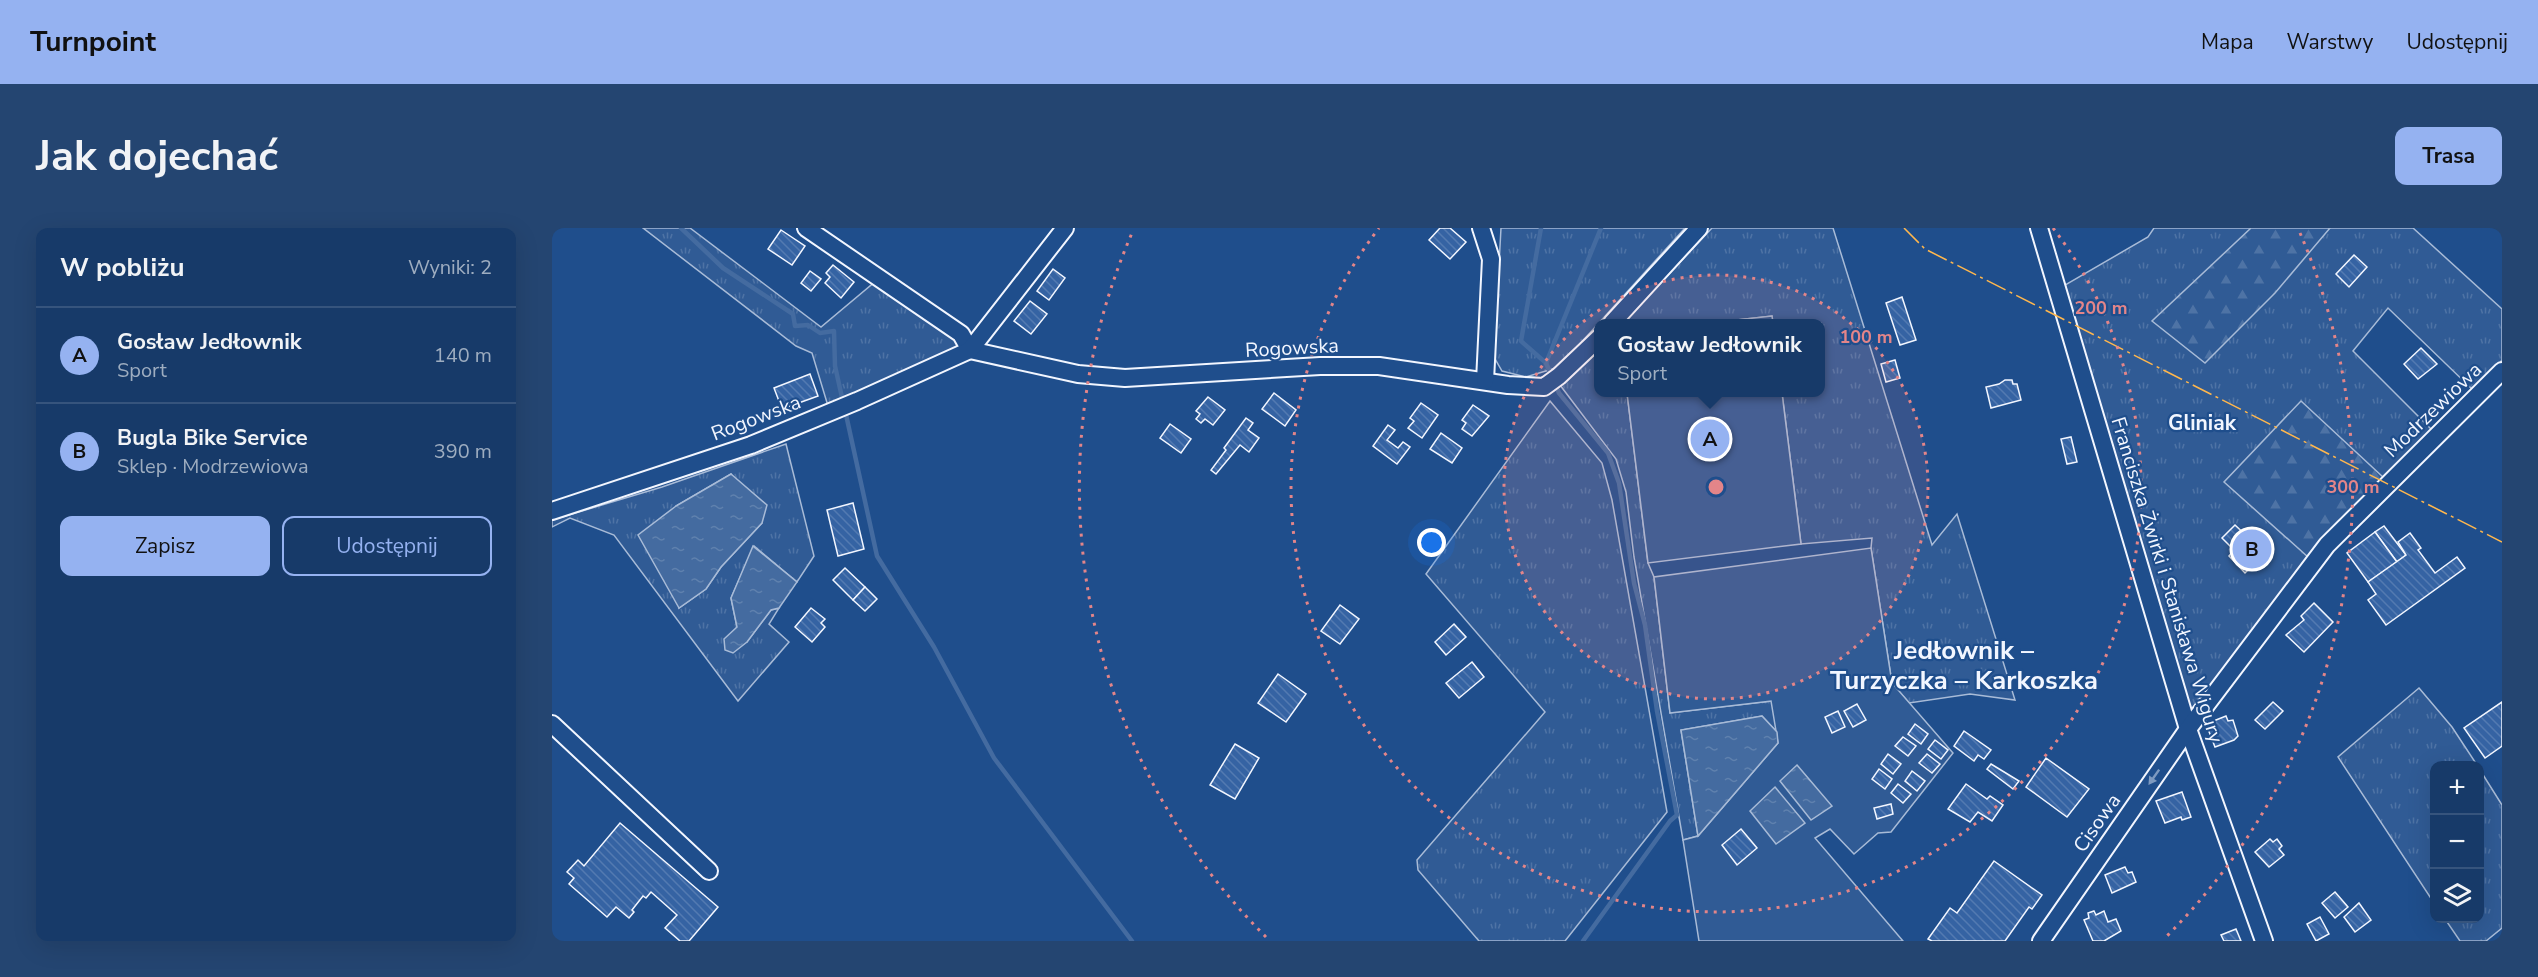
<!DOCTYPE html>
<html lang="pl">
<meta charset="utf-8">
<style>
:root{--surface:#173a69;--page:#244571;--text:#f1f3f6;--muted:#9eadc0;--line:#36547d;--accent:#95b2f1}
body{margin:0;font-family:"Nunito Sans",sans-serif;background:var(--page);color:var(--text)}
.controls{position:absolute;right:18px;bottom:18px;display:grid;overflow:hidden;border-radius:12px;box-shadow:0 6px 24px #0002}
.controls button{width:54px;height:54px;display:grid;place-items:center;padding:0;border:0;border-bottom:2px solid var(--line);background:var(--surface);color:var(--text);font:30px sans-serif}
.you{position:absolute;left:880px;top:315px;width:21px;height:21px;margin:-15px;border:4px solid #fff;border-radius:50%;background:#1a73e8;box-shadow:0 0 0 9px #1a73e833}
.badge{display:grid;place-items:center;width:39px;height:39px;border-radius:50%;background:var(--accent);color:#111;font-size:20px;font-weight:700}
.pin{position:absolute;translate:-50% -50%;border:3px solid #fff;box-shadow:0 2px 6px #0006}
.popup{position:absolute;left:1042px;top:91px;width:231px;height:78px;box-sizing:border-box;display:grid;place-content:center;border-radius:12px;background:var(--surface);filter:drop-shadow(0 2px 4px #0005);font-size:20px;white-space:nowrap;color:var(--muted)}
.popup b{font-size:22px;color:var(--text)}
.popup::after{content:'';position:absolute;left:50%;top:100%;margin-left:-12px;border:12px solid transparent;border-top-color:var(--surface)}
.list{margin:0;padding:0;list-style:none}
h2{display:flex;justify-content:space-between;align-items:center;height:78px;margin:0;padding:0 24px;font-size:26px}
h2 small{font-size:20px;font-weight:400;color:var(--muted)}
.list li{display:grid;grid-template-columns:39px 1fr auto;gap:18px;align-items:center;box-sizing:border-box;height:96px;padding:0 24px;border-top:2px solid var(--line)}
.list b{display:block;font-size:22px;white-space:nowrap}
.list p{margin:0;font-size:20px;white-space:nowrap;color:var(--muted)}
.list em{font-size:20px;font-style:normal;color:var(--muted)}
.actions{display:flex;gap:12px;padding:18px 24px}
.actions a{flex:1;padding:14px 0;border:2px solid var(--accent);border-radius:12px;text-align:center;font-size:21px;color:var(--accent)}
.actions .main{background:var(--accent);color:#111}
.icon{flex:none;width:33px;height:33px;fill:none;stroke:currentColor;stroke-width:2;stroke-linecap:round;stroke-linejoin:round}
.map{position:relative;flex:none;width:1950px;height:713px;overflow:hidden;border-radius:12px}
header{display:flex;align-items:center;gap:36px;box-sizing:border-box;height:84px;padding:0 30px;background:var(--accent);color:#111}
header strong{font-size:28px}
nav{display:flex;gap:33px;margin-inline-start:auto;font-size:21px}
.intro{display:flex;align-items:center;justify-content:space-between;box-sizing:border-box;height:144px;padding:0 36px}
h1{margin:0;font-size:42px}
.button{padding:15px 27px;border-radius:12px;background:var(--accent);color:#111;font-size:21px;font-weight:700}
main{display:flex;gap:36px;padding:0 36px}
aside{flex:1;background:var(--surface);border-radius:12px;box-shadow:0 6px 24px #0002}
.map>svg:first-child{display:block}
.grass{fill:url(#grass-tufts);stroke:#a8bbd7;stroke-width:1.5;fill-rule:evenodd}
.forest{fill:url(#forest-firs);stroke:#a8bbd7;stroke-width:1.5}
.park{fill:#305b95;stroke:#a8bbd7;stroke-width:1.5}
.water{fill:url(#water-ripples);stroke:#a8bbd7;stroke-width:1.5}
.lines{fill:none;stroke-linecap:round;stroke-linejoin:round}
.stream{stroke:#446ba0;stroke-width:4.5}
.building{fill:url(#building-back-hatch);stroke:#f2f6ff;stroke-width:1.5}
.minor-casing{stroke:#f2f6ff;stroke-width:20}
.minor{stroke:#1f4e8c;stroke-width:16}
.power{stroke:#ffb74d;stroke-width:1.5;stroke-dasharray:21 4.5 3 4.5;stroke-linecap:butt}
.oneway{fill:#7e9ac0}
.ring{fill:none;stroke:#e38589;stroke-width:3;stroke-dasharray:3 6}
.labels{text-anchor:middle;dominant-baseline:central;stroke-width:4.5;stroke-linejoin:round;paint-order:stroke}
.street-label{font-size:20px;fill:#f2f6ff;stroke:#1f4e8c}
.neighbourhood-label{font-size:21px;font-weight:bold;fill:#f2f6ff;stroke:#1f4e8c}
.district-label{font-size:26px;font-weight:bold;fill:#f2f6ff;stroke:#1f4e8c}
.centre{fill:#e38589;stroke:#1f4e8c;stroke-width:3}
.ring-label{font-size:18px;text-anchor:middle;font-weight:bold;fill:#e38589;stroke:#1f4e8c;stroke-width:4.5;stroke-linejoin:round;paint-order:stroke}
</style>
<header>
<strong>Turnpoint</strong>
<nav><a>Mapa</a><a>Warstwy</a><a>Udostępnij</a></nav>
</header>
<div class="intro"><h1>Jak dojechać</h1><a class="button">Trasa</a></div>
<main>
<aside>
<h2>W pobliżu<small>Wyniki: 2</small></h2>
<ul class="list">
<li><span class="badge">A</span><div><b>Gosław Jedłownik</b><p>Sport</p></div><em>140 m</em></li>
<li><span class="badge">B</span><div><b>Bugla Bike Service</b><p>Sklep · Modrzewiowa</p></div><em>390 m</em></li>
</ul>
<div class="actions"><a class="main">Zapisz</a><a>Udostępnij</a></div>
</aside>
<div class="map">
<svg width="1950" height="713" viewBox="0 0 1950 713">
<defs>
<pattern id="grass-tufts" width="24" height="20" patternUnits="userSpaceOnUse" patternTransform="scale(1.5)"><rect width="24" height="20" fill="#305b95"/><path d="M3 7l-1-3M5 7V3M7 7l1-3M15 17l-1-3M17 17v-4M19 17l1-3" fill="none" stroke="#4e73a5"/></pattern>
<pattern id="forest-firs" width="22" height="20" patternUnits="userSpaceOnUse" patternTransform="scale(1.5)"><rect width="22" height="20" fill="#305b95"/><path d="M5 1l3.5 6h-7zM16 11l3.5 6h-7z" fill="#4e73a5"/></pattern>
<pattern id="water-ripples" width="26" height="14" patternUnits="userSpaceOnUse" patternTransform="scale(1.5)"><rect width="26" height="14" fill="#446ba0"/><path d="M2 4q2-2 4 0t4 0M15 11q2-2 4 0t4 0" fill="none" stroke="#5f81ae"/></pattern>
<pattern id="building-back-hatch" width="6" height="6" patternUnits="userSpaceOnUse" patternTransform="scale(1.5)"><rect width="6" height="6" fill="#3563a3"/><path d="M-1 5l2 2M0 0l6 6M5-1l2 2" fill="none" stroke="#537ab1"/></pattern>
</defs>
<rect width="100%" height="100%" fill="#1f4e8c"/>
<!-- grass -->
<g class="grass">
<path d="M91 0H138L269 99 324 53 404 110 409 118 276 178 260 125 244 118Z"/>
<path d="M949 0H1133L1007 139 974 149 950 143 942 129Z"/>
<path d="M1160 0H1281L1380 317 1405 286 1463 472 1418 466 1357 475 1340 455 1319 320 1320 310 1249 316 1230 165 1269 164V95H1221L1220 88 1157 95H1071Z"/>
<path d="M1602 0H1861L1950 81V132L1923 164 1836 80 1801 123 1881 203 1639 487 1513 57 1596 9Z"/>
<path d="M1047 121V164L1075 165 1096 335 1102 349 1118 485 1220 473 1225 504 1210 488 1129 502 1146 608 1131 612 1082 329 1074 264 1064 231 1008 157Z"/>
<path d="M998 173 1050 235 1060 272 1115 584 1013 713H927L866 642 865 632 993 484 874 346Z"/>
<path d="M234 216 262 328 245 354 202 318 179 370 185 399 195 414 219 382 227 380 217 396 237 414 186 473 62 307 18 290 0 299V292L110 259ZM179 246 210 295 169 339 154 361 127 380 124 278Z"/>
<path d="M1867 460 1900 499 1925 537 1882 538V675L1786 529Z"/>
<path d="M1928 542 1950 577V700L1934 713H1908L1893 691 1928 690Z"/>
</g>
<!-- forest -->
<g class="forest">
<path d="M1699 0H1778L1723 65 1653 135 1600 93Z"/>
<path d="M1749 173 1832 250 1756 329 1672 254Z"/>
</g>
<!-- park -->
<g class="park">
<path d="M1220 88 1221 95H1157Z"/>
<path d="M1075 165H1230L1249 316 1096 335Z"/>
<path d="M1319 320 1340 455 1401 525 1339 604 1326 605 1302 626 1278 601 1263 610 1351 713H1147L1131 612 1146 608 1226 515 1219 473 1118 485 1102 349Z"/>
</g>
<!-- water -->
<g class="water">
<path d="M179 246 215 277 210 295 169 339 154 361 127 380 86 307 124 278Z"/>
<path d="M201 318 245 354 227 380 219 382 195 414 181 425 173 422 172 411 185 399 179 370Z"/>
<path d="M1210 488 1225 504 1226 515 1146 608 1129 502Z"/>
<path d="M1245 537 1280 578 1259 592 1228 553Z"/>
<path d="M1223 559 1253 595 1224 616 1198 583Z"/>
</g>
<g class="lines">
<!-- stream -->
<g class="stream">
<path d="M129 0 171 40 241 86 243 98 256 97 268 105 282 103 283 138 291 174"/>
<path d="M989 0 969 113 994 135"/>
<path d="M293 182 325 328 382 419 442 530 580 713"/>
<path d="M1031 713 1118 593 1125 587 1105 483 1093 397 1082 355 1067 255 1056 225 1007 165 994 135 1049 0"/>
</g>
</g>
<!-- building -->
<g class="building">
<path d="M888 0H898L914 14 898 31 877 12Z"/>
<path d="M229 2 253 18 240 37 216 21Z"/>
<path d="M1802 27 1815 39 1797 59 1784 46Z"/>
<path d="M281 37 302 54 289 70 273 55 278 49 274 45Z"/>
<path d="M501 41 513 50 497 72 485 63Z"/>
<path d="M258 43 269 51 259 63 249 55Z"/>
<path d="M1350 69 1364 112 1348 117 1334 75Z"/>
<path d="M478 73 495 86 479 106 462 93Z"/>
<path d="M1869 120 1885 136 1866 151 1852 136Z"/>
<path d="M1343 132 1348 150 1334 154 1329 136Z"/>
<path d="M258 146 266 168 230 181 222 160Z"/>
<path d="M1453 152H1460L1461 156H1465L1469 172 1439 180 1434 159 1447 156Z"/>
<path d="M722 165 744 182 733 198 710 181Z"/>
<path d="M656 169 673 182 661 197 653 191 649 195 644 191 648 186 644 183Z"/>
<path d="M869 175 886 187 870 210 856 200 862 193 858 190Z"/>
<path d="M921 177 937 188 920 208 910 201 914 195 910 192Z"/>
<path d="M694 190 701 195 696 202 707 210 697 224 688 217 664 246 659 242 674 222 672 220Z"/>
<path d="M618 196 639 211 629 225 608 210Z"/>
<path d="M836 197 843 202 835 212 846 220 851 214 858 219 845 236 821 218Z"/>
<path d="M889 205 910 220 900 235 878 221Z"/>
<path d="M1519 209 1525 234 1515 236 1509 211Z"/>
<path d="M301 275 312 321 286 328 275 282Z"/>
<path d="M1683 297 1699 312 1705 306 1718 320 1693 345 1677 328 1682 322 1670 310Z"/>
<path d="M1832 298 1854 327 1845 334 1823 304Z"/>
<path d="M1823 304 1845 334 1816 354 1795 325Z"/>
<path d="M1858 305 1869 320 1866 322 1883 345 1905 329 1913 340 1834 397 1816 372 1824 366 1816 354 1854 327 1846 314Z"/>
<path d="M293 340 313 359 301 372 281 352Z"/>
<path d="M313 359 325 371 313 383 301 372Z"/>
<path d="M1762 375 1781 394 1752 424 1734 407 1752 392 1749 388Z"/>
<path d="M788 377 807 391 788 416 769 403Z"/>
<path d="M259 380 273 391 269 395 273 399 260 414 243 399Z"/>
<path d="M902 396 914 409 894 427 883 414Z"/>
<path d="M920 434 932 449 907 470 894 455Z"/>
<path d="M726 446 754 466 734 494 706 475Z"/>
<path d="M1721 474 1731 483 1713 501 1703 492Z"/>
<path d="M1950 474V518L1933 530 1912 500Z"/>
<path d="M1305 476 1314 492 1301 499 1292 483Z"/>
<path d="M1286 483 1293 499 1280 505 1273 489Z"/>
<path d="M1674 488 1676 493 1681 492 1686 508 1682 512 1663 519 1654 496Z"/>
<path d="M1363 496 1376 506 1369 516 1356 506Z"/>
<path d="M1412 503 1439 522 1432 531 1426 527 1422 533 1402 518Z"/>
<path d="M1351 509 1364 518 1356 528 1343 518Z"/>
<path d="M1383 512 1396 522 1389 531 1376 521Z"/>
<path d="M683 516 707 530 683 571 658 557Z"/>
<path d="M1336 526 1349 536 1341 546 1329 536Z"/>
<path d="M1375 526 1388 536 1380 545 1367 535Z"/>
<path d="M1494 530 1537 561 1515 589 1474 559Z"/>
<path d="M1439 536 1467 553 1461 561 1435 541Z"/>
<path d="M1327 541 1340 551 1333 561 1320 551Z"/>
<path d="M1360 543 1373 553 1365 563 1353 553Z"/>
<path d="M1346 556 1359 566 1351 575 1339 565Z"/>
<path d="M1414 556 1435 571 1438 568 1451 577 1440 593 1426 584 1418 594 1396 581Z"/>
<path d="M1630 564 1639 589 1630 592 1629 589 1613 595 1604 573Z"/>
<path d="M1339 576 1341 586 1325 591 1322 580Z"/>
<path d="M68 595 166 679 137 713H128L113 700 125 687 99 664 94 670 91 668 80 682 82 684 77 690 64 679 55 689 17 656 22 650 15 644 26 632 32 638Z"/>
<path d="M1189 601 1205 620 1185 637 1170 617Z"/>
<path d="M1718 611 1721 614 1725 611 1730 618 1727 621 1732 627 1717 639 1703 624Z"/>
<path d="M1442 633 1490 667 1480 681 1477 679 1453 713H1380L1376 711 1398 680 1405 685Z"/>
<path d="M1573 639 1576 645 1580 644 1584 654 1560 665 1553 647Z"/>
<path d="M1783 664 1796 679 1783 690 1770 675Z"/>
<path d="M1807 675 1819 692 1803 704 1792 689Z"/>
<path d="M1542 683 1544 687 1552 683 1556 694 1564 691 1569 703 1552 713H1541L1532 692 1537 690 1536 685Z"/>
<path d="M1768 689 1777 706 1764 713 1755 696Z"/>
<path d="M1684 701 1689 713H1672L1669 707Z"/>
</g>
<g class="lines">
<!-- minor casing -->
<g class="minor-casing">
<g id="minor">
<path d="M254 0 409 106 418 122 526 146 573 150 768 138H827L956 157 992 159 1007 148 1047 110"/>
<path d="M929 0 939 31 933 153"/>
<path d="M1487 0 1636 501 1712 713"/>
<path d="M1060 95 1147 0"/>
<path d="M0 283 199 217 305 173 418 122 513 0"/>
<path d="M0 496 157 643"/>
<path d="M1489 713 1636 501 1775 317 1950 143"/>
</g>
</g>
<!-- minor -->
<use href="#minor" class="minor"/>
<!-- power -->
<path class="power" d="M1352 0 1373 21 1950 314"/>
</g>
<!-- one-way arrows -->
<defs><path id="oneway-solid" d="M-6-.8H1V-3.2L6.5 0L1 3.2V.8H-6Z" transform="scale(1.5)"/></defs>
<use class="oneway" href="#oneway-solid" transform="translate(1602 549) rotate(125)"/>
<!-- distance rings -->
<circle cx="1164" cy="259" r="212" fill="#e38589" fill-opacity=".12"/>
<g class="ring">
<circle cx="1164" cy="259" r="212"/>
<path d="M1501 0A425 425 0 1 1 827 0"/>
<path d="M714 709A637 637 0 0 1 580 5M1748 5A637 637 0 0 1 1614 709"/>
</g>
<g class="labels">
<!-- street labels -->
<g class="street-label">
<text transform="translate(740 120) rotate(-3)">Rogowska</text>
<text transform="translate(1881 182) rotate(-44)">Modrzewiowa</text>
<text transform="translate(204 190) rotate(-21)">Rogowska</text>
<text transform="translate(1615 352) rotate(73)">Franciszka Żwirki i Stanisława Wigury</text>
<text transform="translate(1545 595) rotate(-55)">Cisowa</text>
</g>
<!-- neighbourhood labels -->
<g class="neighbourhood-label">
<text x="1650" y="195">Gliniak</text>
</g>
<!-- district labels -->
<g class="district-label">
<text x="1412" y="422">Jedłownik –<tspan x="1412" dy="30">Turzyczka – Karkoszka</tspan></text>
</g>
</g>
<circle cx="1164" cy="259" r="9" class="centre"/>
<g class="ring-label">
<text x="1549" y="86">200 m</text>
<text x="1314" y="115">100 m</text>
<text x="1801" y="265">300 m</text>
</g>
</svg>
<div class="controls">
<button>+</button>
<button>−</button>
<button><svg class="icon" aria-label="layers" viewBox="0 0 24 24"><path d="M12 4l9 5-9 5-9-5zM3 14l9 5 9-5"/></svg></button>
</div>
<div class="you"></div>
<div class="pin badge" style="left:1158px;top:211px">A</div>
<div class="popup"><b>Gosław Jedłownik</b>Sport</div>
<div class="pin badge" style="left:1700px;top:321px">B</div>
</div>
</main>
